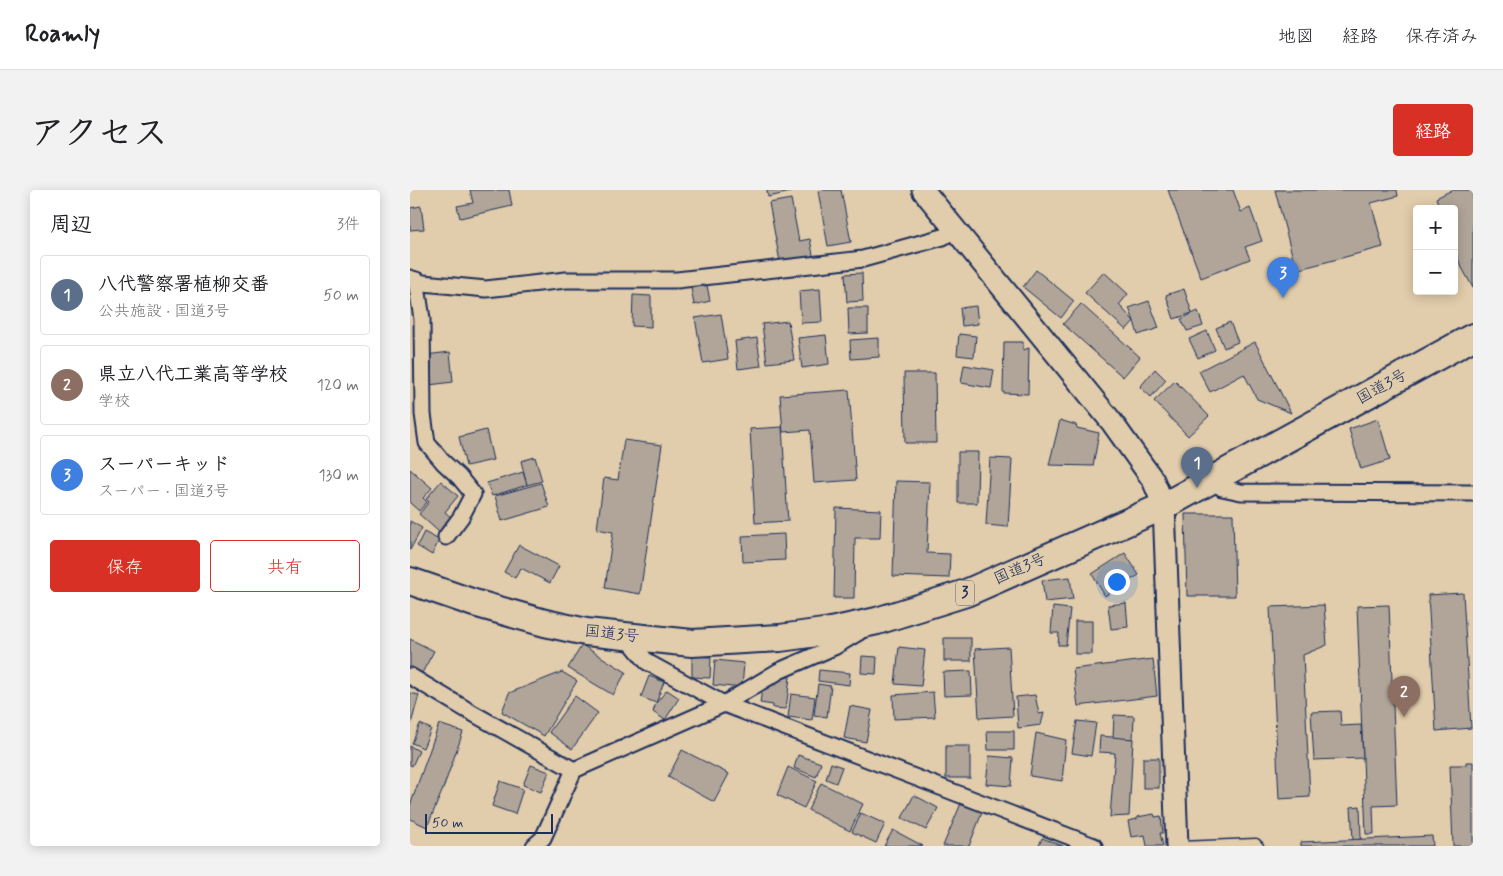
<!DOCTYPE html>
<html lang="ja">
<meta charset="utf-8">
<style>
:root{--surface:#fff;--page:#f2f2f2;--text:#202124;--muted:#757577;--line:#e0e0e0;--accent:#d93025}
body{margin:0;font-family:Mynerve,"Klee One",sans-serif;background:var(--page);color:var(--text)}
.controls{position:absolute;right:15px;top:15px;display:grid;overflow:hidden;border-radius:5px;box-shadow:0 2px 12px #0003}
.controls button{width:45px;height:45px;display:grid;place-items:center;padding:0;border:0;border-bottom:1px solid var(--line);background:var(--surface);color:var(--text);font:25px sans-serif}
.scale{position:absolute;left:15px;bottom:12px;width:128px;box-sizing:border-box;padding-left:5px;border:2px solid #1b2f5e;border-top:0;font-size:14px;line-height:18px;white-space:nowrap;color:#1b2f5e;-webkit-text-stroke:4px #e1ccab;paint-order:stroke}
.you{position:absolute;left:706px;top:391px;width:18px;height:18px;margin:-12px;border:4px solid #fff;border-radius:50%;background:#1a73e8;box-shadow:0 0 0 8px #1a73e833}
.badge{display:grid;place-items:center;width:32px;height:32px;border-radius:50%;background:var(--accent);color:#fff;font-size:16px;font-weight:700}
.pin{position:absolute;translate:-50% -41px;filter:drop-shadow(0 1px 2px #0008)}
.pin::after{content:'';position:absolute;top:26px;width:18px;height:15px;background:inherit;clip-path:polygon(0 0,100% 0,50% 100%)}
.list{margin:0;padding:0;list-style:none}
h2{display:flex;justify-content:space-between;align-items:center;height:65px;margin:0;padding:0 20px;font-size:21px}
h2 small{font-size:16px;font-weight:400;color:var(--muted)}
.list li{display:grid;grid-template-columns:32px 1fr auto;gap:15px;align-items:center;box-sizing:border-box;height:80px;margin:0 10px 10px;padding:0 10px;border:1px solid var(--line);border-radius:5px}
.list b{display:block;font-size:19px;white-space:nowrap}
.list p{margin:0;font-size:16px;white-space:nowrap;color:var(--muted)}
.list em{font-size:16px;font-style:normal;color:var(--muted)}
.actions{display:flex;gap:10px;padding:15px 20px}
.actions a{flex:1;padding:11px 0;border:1px solid var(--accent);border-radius:5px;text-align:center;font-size:18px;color:var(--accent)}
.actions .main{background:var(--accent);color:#fff}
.map{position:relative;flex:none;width:1063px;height:656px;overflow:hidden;border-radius:5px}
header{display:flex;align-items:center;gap:30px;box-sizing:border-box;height:70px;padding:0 25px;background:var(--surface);border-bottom:1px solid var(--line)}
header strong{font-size:24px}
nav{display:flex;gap:28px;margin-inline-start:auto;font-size:18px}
.intro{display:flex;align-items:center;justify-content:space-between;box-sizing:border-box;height:120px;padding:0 30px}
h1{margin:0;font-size:35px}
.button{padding:12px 22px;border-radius:5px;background:var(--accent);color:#fff;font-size:18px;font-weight:700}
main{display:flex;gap:30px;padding:0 30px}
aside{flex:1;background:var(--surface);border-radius:5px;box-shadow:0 2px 12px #0003}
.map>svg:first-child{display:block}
.building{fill:#b0a598;stroke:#1b2f5e}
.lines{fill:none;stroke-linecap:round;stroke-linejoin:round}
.lane-casing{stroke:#1b2f5e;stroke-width:11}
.street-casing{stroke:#1b2f5e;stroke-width:19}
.secondary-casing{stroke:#1b2f5e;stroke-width:25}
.highway-casing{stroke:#1b2f5e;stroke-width:30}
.lane{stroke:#e1ccab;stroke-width:8}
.street{stroke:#e1ccab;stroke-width:15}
.secondary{stroke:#e1ccab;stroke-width:21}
.highway{stroke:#e1ccab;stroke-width:26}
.labels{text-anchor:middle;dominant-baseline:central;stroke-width:5;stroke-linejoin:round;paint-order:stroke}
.shield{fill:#e1ccab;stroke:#565e75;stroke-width:1}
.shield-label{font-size:15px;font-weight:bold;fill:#1b2f5e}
.street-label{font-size:16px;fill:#1b2f5e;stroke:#e1ccab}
</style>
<header>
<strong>Roamly</strong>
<nav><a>地図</a><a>経路</a><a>保存済み</a></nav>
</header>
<div class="intro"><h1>アクセス</h1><a class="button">経路</a></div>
<main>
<aside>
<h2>周辺<small>3件</small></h2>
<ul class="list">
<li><span class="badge" style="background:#5c6f8a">1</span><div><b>八代警察署植柳交番</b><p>公共施設 · 国道3号</p></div><em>50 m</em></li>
<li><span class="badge" style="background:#8d6e63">2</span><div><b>県立八代工業高等学校</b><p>学校</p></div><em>120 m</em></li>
<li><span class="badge" style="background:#3f7fe0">3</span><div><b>スーパーキッド</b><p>スーパー · 国道3号</p></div><em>130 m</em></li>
</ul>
<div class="actions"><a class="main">保存</a><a>共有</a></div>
</aside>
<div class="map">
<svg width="1063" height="656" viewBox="0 0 1063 656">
<rect width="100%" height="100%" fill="#e1ccab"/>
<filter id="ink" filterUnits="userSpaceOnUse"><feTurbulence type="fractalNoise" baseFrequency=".02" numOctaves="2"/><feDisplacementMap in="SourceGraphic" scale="10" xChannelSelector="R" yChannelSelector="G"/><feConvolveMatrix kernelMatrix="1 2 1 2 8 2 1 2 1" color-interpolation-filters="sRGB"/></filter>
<g filter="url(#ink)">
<!-- building -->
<g class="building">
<path d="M60 0H99L102 16 50 28 47 16 63 13Z"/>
<path d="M357 0H380L381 2 358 7Z"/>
<path d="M413 0H431L441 52 418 56 408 1Z"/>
<path d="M758 0H823L831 22 840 18 852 51 835 57 840 69 791 88Z"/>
<path d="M865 0H987L988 6 961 13 973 57 886 80Z"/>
<path d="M1042 0H1063V98L1050 74 1044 57V19H1030L1026 8Z"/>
<path d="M381 9 389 51 400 49 404 70 371 77 359 13Z"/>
<path d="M11 16 14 39 0 40V18Z"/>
<path d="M626 80 664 111 651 128 613 97Z"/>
<path d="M694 82 718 104 709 115 724 131 716 140 675 103Z"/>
<path d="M452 83 453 111 437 112 435 84Z"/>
<path d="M297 95 300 111 284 115 281 98Z"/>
<path d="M410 99 412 132 391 133 389 101Z"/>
<path d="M774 99 782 123 764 129 756 105Z"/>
<path d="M223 105 241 106V137L222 136Z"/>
<path d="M739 111 749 138 728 145 724 131 719 118Z"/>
<path d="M671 114 730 167 713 187 653 134Z"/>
<path d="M566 116 568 134 552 136 550 118Z"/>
<path d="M438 118H458V143L439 144Z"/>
<path d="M788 121 793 136 777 141 771 129Z"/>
<path d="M311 124 318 169 293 173 285 128Z"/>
<path d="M378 131 384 170 357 173 352 134Z"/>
<path d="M820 132 828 152 814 158 806 138Z"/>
<path d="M797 141 805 160 788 168 779 149Z"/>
<path d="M549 144 566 146 564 167 547 165Z"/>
<path d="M416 145 419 174 392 178 388 148Z"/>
<path d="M347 148 351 176 328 179 325 151Z"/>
<path d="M469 148V167L441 169 440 150Z"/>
<path d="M594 152H613V160L619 158 618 204 593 203Z"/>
<path d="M845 152 881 223 847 209 834 184 800 202 789 181Z"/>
<path d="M40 162 43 192 19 195 16 165Z"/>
<path d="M554 175 584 180 581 198 551 193Z"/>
<path d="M745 179 756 190 741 207 730 197Z"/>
<path d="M494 183H525L526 253H495Z"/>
<path d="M765 191 799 226 778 246 744 211Z"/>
<path d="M439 200 446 290 404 293 400 240 373 242 370 205Z"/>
<path d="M968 229 980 270 951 279 939 239Z"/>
<path d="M650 230 666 235 667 238 689 243 683 276 639 275Z"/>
<path d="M372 237 378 331 345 333 340 239Z"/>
<path d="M76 240 83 270 56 276 49 247Z"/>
<path d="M214 250 252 255 230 404 195 398 203 342 187 339 194 288 208 290Z"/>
<path d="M548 262H568L567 313H548Z"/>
<path d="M125 267 132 291 117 295 111 271Z"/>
<path d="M580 268 602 269 598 337 576 335Z"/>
<path d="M0 279 22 298 13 308 17 312 9 321 0 313Z"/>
<path d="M113 282 117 295 82 306 77 293Z"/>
<path d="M31 291 48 306 35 322 43 329 30 343 9 324 19 312 16 309Z"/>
<path d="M486 291 520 292 517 363 540 364 539 388 483 386Z"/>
<path d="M131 293 139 317 92 331 85 306Z"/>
<path d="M426 318 471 320 470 348H445L444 408H424Z"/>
<path d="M775 324H823L825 406H777Z"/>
<path d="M0 331 12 338 0 360Z"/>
<path d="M14 342 29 350 22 365 7 356Z"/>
<path d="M374 344 375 370 333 372 332 346Z"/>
<path d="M109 355 149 376 140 393 111 378 105 388 94 382Z"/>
<path d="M715 363 729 385 695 406 682 384Z"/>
<path d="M660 387 663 409 635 412 632 390Z"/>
<path d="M1053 403 1061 538 1026 541 1018 405Z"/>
<path d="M716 413 718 437 701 439 698 415Z"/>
<path d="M914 415 917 455 893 465 900 607 869 609 860 417Z"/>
<path d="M979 415 987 615 963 616 964 644H956L947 416Z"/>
<path d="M643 417 660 419 656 455H648L649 443H641Z"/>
<rect x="665" y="431" width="17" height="33"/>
<rect x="534" y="448" width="27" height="23"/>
<path d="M0 449 24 461 12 483 0 477Z"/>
<path d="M172 455 216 482 203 505 158 478Z"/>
<path d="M489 457 515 460 511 496 485 494Z"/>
<path d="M599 457 603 526 569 528 565 459Z"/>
<path d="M282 466 301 467 300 488 282 487Z"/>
<path d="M452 466 467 467 466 484 451 483Z"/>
<path d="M743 469 747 506 668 516 663 479Z"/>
<path d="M305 470 334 473 332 498 303 495Z"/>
<path d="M409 480 440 483 439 495 408 491Z"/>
<path d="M561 481 562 505 534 506 533 482Z"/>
<path d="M152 482 167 491 134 546 92 522 99 503Z"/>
<path d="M368 485 380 487 376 519 363 518V515L350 513 353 493 366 495Z"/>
<path d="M239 486 254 492 246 513 231 507Z"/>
<path d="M408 494 421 496 417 527 404 525Z"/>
<path d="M257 500 269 508 255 530 243 522 246 513Z"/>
<path d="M523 502 525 527 484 529 483 505Z"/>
<path d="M0 503 9 505 1 534H0Z"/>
<path d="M381 504 405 507 402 530 378 527Z"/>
<path d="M625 505 629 524 634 523 631 535 608 538 606 507Z"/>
<path d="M165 506 188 523 162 559 139 542Z"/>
<path d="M440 516 462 520 456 552 434 548Z"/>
<path d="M930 521 931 536 951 535 953 568 904 570 901 522Z"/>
<path d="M704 525 724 526 723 549 703 548Z"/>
<path d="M667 531 686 533 681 566 662 563Z"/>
<path d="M10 534 21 539 13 558 2 553Z"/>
<path d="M29 534 53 542 33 599 17 637 0 629V616Z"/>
<path d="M577 541H604V560H578Z"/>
<path d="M626 543 656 550 652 591 620 586Z"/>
<path d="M690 546 723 549 719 626 700 627 705 563 689 562Z"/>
<path d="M0 556 9 561 2 576 0 575Z"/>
<rect x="536" y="556" width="24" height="32"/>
<path d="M272 560 319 584 304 612 258 587Z"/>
<path d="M388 565 411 573 406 587 384 578Z"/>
<path d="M579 566 603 568 601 596 576 594Z"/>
<rect x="733" y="568" width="16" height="30"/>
<path d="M1056 572H1063V656H1043L1040 575H1056Z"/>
<path d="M421 573 432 577 426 593 416 589Z"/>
<path d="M121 575 139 582 131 602 113 595Z"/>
<path d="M378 577 407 591 394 618 367 605Z"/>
<path d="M90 591 113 599 105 624 82 616Z"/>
<path d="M411 593 453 614 440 641 398 620Z"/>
<path d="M504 605 528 618 516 640 492 628Z"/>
<path d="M552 611 573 620 559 656H533Z"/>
<path d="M950 616 951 649 943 650 941 617Z"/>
<path d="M451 623 475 634 466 653 442 642Z"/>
<path d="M744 624 745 627 751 626 753 643H750L753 656H737L735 645 721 647 718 631 727 629V627Z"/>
<path d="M483 640 513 656H474Z"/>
<path d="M1022 646 1023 656H891V652Z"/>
<path d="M632 648 653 656H629Z"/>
</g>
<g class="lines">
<!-- lane casing -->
<g class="lane-casing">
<path id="lane" d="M770 656 846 653 849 656"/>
</g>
<!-- street casing -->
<g class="street-casing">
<g id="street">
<path d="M0 88 13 93 76 99 156 90H267L453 69 533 47 545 39"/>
<path d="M6 90 12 129 13 224 17 253 33 272 49 287 63 304 51 327 36 347"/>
<path d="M802 290 812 298 831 302 1063 303"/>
<path d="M215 445 237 472 314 514 684 656"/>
<path d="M0 486 57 520 164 580"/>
<path d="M124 656 133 648 164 580 314 514 369 481 424 457 449 442"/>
</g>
</g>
<!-- secondary casing -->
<g class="secondary-casing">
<path id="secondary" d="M513 0 701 231 743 290 754 316 767 656"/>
</g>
<!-- highway casing -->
<g class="highway-casing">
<path id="highway" d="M0 391 64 413 135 433 176 442 282 453 370 448 421 441 467 431 556 403 754 316 1063 147"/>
</g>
<!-- lane -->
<use href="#lane" class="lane"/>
<!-- street -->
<use href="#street" class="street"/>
<!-- secondary -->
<use href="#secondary" class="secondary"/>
<!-- highway -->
<use href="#highway" class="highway"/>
</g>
</g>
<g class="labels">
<!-- shield labels -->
<rect class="shield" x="546" y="390.5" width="18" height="25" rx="4"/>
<g class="shield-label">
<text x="555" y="403">3</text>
</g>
<!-- street labels -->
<g class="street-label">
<text transform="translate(972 197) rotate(-29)">国道3号</text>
<text transform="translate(610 379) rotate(-24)">国道3号</text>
<text transform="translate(202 444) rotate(6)">国道3号</text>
</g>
</g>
</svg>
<div class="controls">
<button>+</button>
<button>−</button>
</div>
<div class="scale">50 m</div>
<div class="you"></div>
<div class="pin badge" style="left:787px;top:298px;background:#5c6f8a">1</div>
<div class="pin badge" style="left:994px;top:527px;background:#8d6e63">2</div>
<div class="pin badge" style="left:873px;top:108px;background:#3f7fe0">3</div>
</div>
</main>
